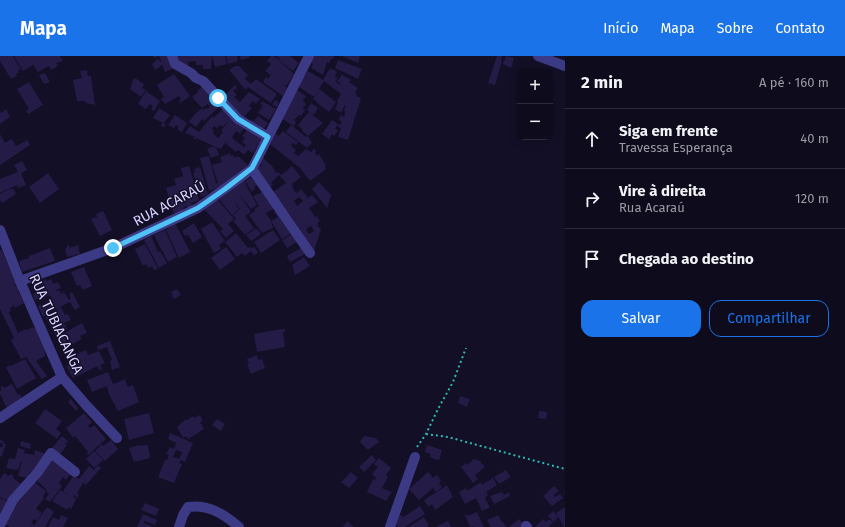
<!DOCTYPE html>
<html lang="pt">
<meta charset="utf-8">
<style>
:root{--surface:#0e0b1c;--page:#171425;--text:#f1f3f6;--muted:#9b9ba3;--line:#2e2b3b;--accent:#1a73e8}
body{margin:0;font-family:"Fira Sans",sans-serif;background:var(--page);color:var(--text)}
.controls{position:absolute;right:12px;top:12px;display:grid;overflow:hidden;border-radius:8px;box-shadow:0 2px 10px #0003}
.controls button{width:36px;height:36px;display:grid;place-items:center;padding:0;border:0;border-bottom:1px solid var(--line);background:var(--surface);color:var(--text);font:20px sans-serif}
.stop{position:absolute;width:12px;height:12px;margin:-9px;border:3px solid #4fc3f7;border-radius:50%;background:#fff}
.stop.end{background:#4fc3f7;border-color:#fff;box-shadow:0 1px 4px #0008}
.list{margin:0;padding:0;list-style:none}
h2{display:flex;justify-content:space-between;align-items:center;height:52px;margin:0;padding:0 16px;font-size:17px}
h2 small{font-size:13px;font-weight:400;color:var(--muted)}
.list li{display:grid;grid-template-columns:26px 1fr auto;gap:12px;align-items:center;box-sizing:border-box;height:60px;padding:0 16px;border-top:1px solid var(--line)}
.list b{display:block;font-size:15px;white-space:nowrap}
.list p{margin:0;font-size:13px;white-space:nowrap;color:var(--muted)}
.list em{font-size:13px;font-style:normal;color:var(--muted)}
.actions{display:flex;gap:8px;padding:12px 16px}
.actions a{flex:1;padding:9px 0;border:1px solid var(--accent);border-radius:12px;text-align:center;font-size:14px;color:var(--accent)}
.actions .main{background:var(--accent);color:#fff}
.icon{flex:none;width:22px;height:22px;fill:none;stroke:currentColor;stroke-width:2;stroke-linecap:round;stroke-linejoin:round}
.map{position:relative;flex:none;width:565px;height:471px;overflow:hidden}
header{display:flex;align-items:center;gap:24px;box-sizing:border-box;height:56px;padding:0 20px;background:var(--accent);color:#fff}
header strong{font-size:19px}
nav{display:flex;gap:22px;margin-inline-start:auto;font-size:14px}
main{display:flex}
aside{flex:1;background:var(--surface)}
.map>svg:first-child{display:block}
.building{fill:#241b47;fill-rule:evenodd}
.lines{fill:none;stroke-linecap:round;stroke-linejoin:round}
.path{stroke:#2fb8b0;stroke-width:2;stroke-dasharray:2 3;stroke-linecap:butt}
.minor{stroke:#3d3a85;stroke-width:10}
.route{stroke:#4fc3f7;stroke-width:5}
.labels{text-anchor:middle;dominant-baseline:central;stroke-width:3;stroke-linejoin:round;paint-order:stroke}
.street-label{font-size:14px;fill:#d9d4ff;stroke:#130f26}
</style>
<header>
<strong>Mapa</strong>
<nav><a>Início</a><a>Mapa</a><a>Sobre</a><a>Contato</a></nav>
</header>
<main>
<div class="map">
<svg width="565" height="471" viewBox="0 0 565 471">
<rect width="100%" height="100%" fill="#130f26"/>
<!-- building -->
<g class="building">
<path d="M0 0H13L21 14H18L19 16 16 18 17 20 11 23 0 5Z"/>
<path d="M14 0H60L63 5 56 7 58 10 51 14 49 10 38 16 31 5 33 9 23 15Z"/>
<path d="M153 0H167L172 13 165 16 162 9 155 14 152 8 158 3 162 7 159 0 154 2Z"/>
<path d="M177 0H212L211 13H203V9H196V5L188 6 189 9 181 10Z"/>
<path d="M212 0H225L227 8 215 11Z"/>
<path d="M226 0H237L238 5 228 8Z"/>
<path d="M240 0H249V2L241 4Z"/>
<path d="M271 0H274L279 4 280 3 276 0H290L299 7 293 15 279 5 294 18 286 30 281 26 287 32 283 40 263 26 266 21 268 23 271 19 265 15 271 8 267 5Z"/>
<path d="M314 0H334L333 3H331L329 7 327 6 323 19 311 12 313 8 311 7Z"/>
<path d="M342 0H359L360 1 358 7Z"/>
<path d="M497 0H502L501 4 502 5 495 29 488 27Z"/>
<path d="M506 0 514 2 511 12 503 8Z"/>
<path d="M338 4 362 13 358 23 335 12Z"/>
<path d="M235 10H239L248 19 245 23 251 28 256 23 277 38 271 47 248 31 246 34 239 27H240L229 14Z"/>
<path d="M330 12 332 14 333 13 337 16 335 20 338 22 335 25 340 29 341 28 337 25 342 19 351 24 349 26 358 32 355 36 357 38 356 40 361 42 348 84 338 81 341 72 338 71V69L341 68V65L339 64V63L341 59 344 61 345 56 344 55 346 50 345 49 341 57 335 53 338 46 337 45 341 38 324 25 319 33 336 46 329 56 317 47V46L313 43 319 36 314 41 298 30 308 15 323 24Z"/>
<path d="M87 14 88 20H91L95 49 86 47 85 45H77L73 24 82 22 80 15Z"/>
<path d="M45 17 50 26 44 28 39 19Z"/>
<path d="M174 18 190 40 180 47 179 46 181 43 179 40 165 48 161 43 164 41 157 29Z"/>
<path d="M135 22 144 28 142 32 146 34 141 41 130 33 133 24Z"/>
<path d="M29 26 43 49 28 58 26 55 29 53 17 33Z"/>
<path d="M204 29 217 43 209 50 208 48 202 52 203 54 206 52 207 53 215 46 219 51 204 65 202 63 196 71 189 66 194 59 202 52 192 41 198 36 197 35Z"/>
<path d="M235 29 237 32 233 35 237 39 234 41 240 46 249 36 260 43 256 48 253 45 249 50 252 52 242 63 223 41Z"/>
<path d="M297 34 306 40 303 45 306 48 303 52 305 54 301 60 299 59 294 64 296 66 294 70 282 63Z"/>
<path d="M146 35 160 45 154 55 151 53 153 50 150 48 146 53 138 48Z"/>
<path d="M275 44 279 46 277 51 272 49Z"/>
<path d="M262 45 276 53 269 64 258 57 263 49 260 48Z"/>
<path d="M311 47 318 52 314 59 307 54Z"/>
<path d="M159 52 170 59 164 67 166 70 162 71 161 68 164 67 153 62Z"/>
<path d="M6 53 10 61 0 68V54L1 57Z"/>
<path d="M223 53 245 71 240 78 236 75 232 82 244 91 246 89 242 86 245 82 242 80 248 73 262 83 253 97 248 94 244 99 238 94 236 96 225 87 221 93 216 91 219 99 211 102 207 93 214 90V92L216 91 196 82 195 84 193 83 195 81 185 77 190 70 199 76 212 60 213 62ZM230 64 221 74 223 76 218 82 213 77 214 75 212 73 214 70 217 72 220 69 222 71Z"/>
<path d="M309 56 323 67 308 80 312 87 307 92 286 76 291 69 306 81 308 80 302 75 303 74 298 69Z"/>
<path d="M175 59 187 67 182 76 178 74V70L176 69 174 72 168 69Z"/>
<path d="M258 60 268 67 263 74 250 66 252 64 254 65Z"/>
<path d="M332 64 338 68 335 73 338 74 334 80 332 78 329 83 322 78Z"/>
<path d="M283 75 298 86 296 89 293 87 291 90 296 94 294 97 298 100 306 93 311 96 315 92 316 95 315 96 317 100 319 98 326 110 325 111 326 113 310 125 300 112 270 88 276 78 279 80Z"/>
<path d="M0 78 5 87 12 83 16 90 28 84 30 89 0 109Z"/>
<path d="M230 97 231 100 233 99 235 102 238 100 250 111 217 132 209 135 200 102 209 100 216 127H218L212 109 222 106 220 101Z"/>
<path d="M263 102 272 110 276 117 278 116 281 119 292 110 301 121 292 128 293 130H292L295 136 297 137 301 133 308 142 312 139 318 146 309 152 315 161 317 160 320 165 317 167 319 169 317 170 321 173 314 195 293 163 273 136 286 127 279 119 271 127 273 129 270 131 257 114 262 108 259 106ZM299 141 303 145 297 150 294 145ZM311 170 314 175 309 178 306 173Z"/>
<path d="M22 105 27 114 21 117 26 129 18 132 17 129 0 137V123L18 116 14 109Z"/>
<path d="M189 110 199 144 191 147 192 151 187 152V150L183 152 184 156 175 161 166 132 176 129 174 123 183 120 181 112Z"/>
<path d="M200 111 208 138 201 141 193 117 195 116 194 113Z"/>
<path d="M48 117 59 133 40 147 29 131Z"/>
<path d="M255 119 260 127 254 131 255 133 252 136 245 125Z"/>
<path d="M244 125 257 149 251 153 240 139 251 156 245 160 254 172 245 179 233 165 236 163 233 159 240 153 234 144 239 153 232 159 218 142Z"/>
<path d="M319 126 331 139 327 152 312 133Z"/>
<path d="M13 132 16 138 2 147 0 144V138L9 133 10 134Z"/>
<path d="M266 134 294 176 282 183 271 165 273 172 262 177 249 159 255 155 254 153 259 150 253 140ZM275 152 277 155 274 156 278 161 271 165 266 157Z"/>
<path d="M216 142 234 163 228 168 234 175 226 182 220 175 223 173 204 153Z"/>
<path d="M103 155 112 174 100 180 91 163 97 161 96 158Z"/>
<path d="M212 166 225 185 219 189 221 193 214 197 201 173Z"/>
<path d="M175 167 190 196 179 202 166 174Z"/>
<path d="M194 167 202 181 193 187 188 179 185 180 182 175Z"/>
<path d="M256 172 261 178 251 185 246 179Z"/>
<path d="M165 174 177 201 168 206 154 179Z"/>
<path d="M273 174 280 184 261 197 254 186Z"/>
<path d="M296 176 300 184 287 192 282 184Z"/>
<path d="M236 177 248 192 251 191 252 192 254 191 258 196 254 200 251 195 245 200 242 197 237 201 225 186Z"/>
<path d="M151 180 158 196 160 195 167 207 159 212 144 184Z"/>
<path d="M145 188 158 213 154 214 152 210 148 212 146 208 143 210 135 193Z"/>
<path d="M69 189 70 192 78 189 80 198 67 201 65 193 67 192V190Z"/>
<path d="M226 191 235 203 220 214 211 202Z"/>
<path d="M303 191 307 197 290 206 287 200Z"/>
<path d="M50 192 55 205 22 216 19 205 29 202V200Z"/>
<path d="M0 194H2L16 228 14 229 15 230 17 229 19 234 18 235 24 247 15 252 14 249 10 252 11 255 9 256 18 277 26 273 27 274 33 271 35 273 36 272 44 291 45 300 36 305 47 320 42 323 26 301 21 303 11 284 14 282 0 253Z"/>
<path d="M304 201 310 210 295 219 293 214 294 213 292 209Z"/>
<path d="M84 211 92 230 83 234 80 229 77 230 71 216Z"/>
<path d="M46 223 47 225 51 223 53 228 58 226 61 232 56 234 57 235 59 234 61 238 64 236 69 244 71 242 69 238 72 236 80 251 75 254 70 246H69L43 261 38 250 52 243 50 239 39 244 38 243 35 244 33 238 35 237 33 231 43 227 42 225Z"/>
<path d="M177 233 181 239 174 243 171 236Z"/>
<path d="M61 251 65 259 68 258 71 264 64 267 67 273 55 279 45 261Z"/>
<path d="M82 267 87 277 80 280 82 283 65 292 59 280Z"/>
<path d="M282 273H285V276H283L285 291 257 296 254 278Z"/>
<path d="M110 285 120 311 112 314 110 305 112 304 107 291 98 294 97 290Z"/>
<path d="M86 294 88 299 99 295 105 307 100 309 102 313 99 314 98 310 73 322 66 310 70 309 67 302Z"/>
<path d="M257 299 258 304 262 303 265 312 251 318 247 308H249L247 303Z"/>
<path d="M25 303 36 322 17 333 6 311 10 309 11 310Z"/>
<path d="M108 316 113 328 125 323 128 331 133 329 139 346 118 355 109 338 107 330 92 336 87 324Z"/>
<path d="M12 328 18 339 20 338 23 345 7 353 0 338V335L2 334 0 331 3 330 4 332Z"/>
<path d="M460 340 470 343 467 351 458 347Z"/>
<path d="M71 343 78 352 76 355 68 346Z"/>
<path d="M45 353 62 365 56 373 61 377 57 383 35 367Z"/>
<path d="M539 355 547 356 546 363 538 362Z"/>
<path d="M84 357 92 366 88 370 90 372 94 369 106 383 88 399 87 397 88 396 81 387 75 380 73 382 66 372Z"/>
<path d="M149 357 154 377 129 384 124 363Z"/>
<path d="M200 359 203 365 200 366 204 373 188 383 186 380 183 382 177 371 186 363 187 364 193 360 194 362Z"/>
<path d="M217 363 225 368 221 375 212 369Z"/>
<path d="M170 377 193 387 185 406 181 404 179 407 182 408 174 427 158 421 164 406 166 403 167 404 169 399 166 398 170 391 174 393 176 387 168 383ZM176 394 182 396 179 403 173 401Z"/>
<path d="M62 380 68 385 65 388 67 389 59 400 51 393Z"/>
<path d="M364 380 376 382 379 386 368 394 360 386Z"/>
<path d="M0 384 4 385 3 387 6 388 2 400H0V391H2L3 388 0 387Z"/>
<path d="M111 384 118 393 105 405 95 395 102 388 103 390Z"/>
<path d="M21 385 31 388 30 393 20 390Z"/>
<path d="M139 389 140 390 148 389 150 402 134 406 129 392Z"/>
<path d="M427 389 442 394 439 404 434 403 430 401 431 398 425 396Z"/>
<path d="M18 392 25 394 24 397 34 399 35 394 48 399 34 418 30 416 28 422 18 420 22 405H21L18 414 6 412 9 402 15 403Z"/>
<path d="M94 395 103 404 94 412 86 403Z"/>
<path d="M372 399 376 404 364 416 359 411Z"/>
<path d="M52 401 71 417 66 424 63 421 59 427 62 430 50 446 45 443 49 438 46 436 47 434 37 425 44 416Z"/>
<path d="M379 402 391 412 386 419 388 421 382 432 392 436 386 445 367 436 373 423 375 424 376 422 372 418 378 411 374 408Z"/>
<path d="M474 403 480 405 485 411 475 419 478 423 473 427 461 411 466 407 467 409Z"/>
<path d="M98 409 101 412 86 429 83 427 82 429 77 437 79 439 77 442 74 439 73 440 76 443 71 453 69 451 67 454 52 445 60 434 71 441 63 435 74 419 79 423 89 410 94 414Z"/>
<path d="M506 414 511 421 499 428 494 421Z"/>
<path d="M351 416 358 422 349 432 341 426Z"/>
<path d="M428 416 433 422 437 419 441 425 439 427 442 431 436 436 433 432 419 444 409 433Z"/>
<path d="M4 417 9 420 10 418 14 420 13 422 21 428 9 446 0 441V423Z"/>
<path d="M493 422 497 429 486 436 488 439 485 442 489 450V452L482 455 476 442 465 448 459 436 466 432 467 435 481 426 482 429Z"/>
<path d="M34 426 46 435 43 441 44 442 36 453 42 457 37 465 34 463 31 467 34 469 33 471H10L4 468 18 446H19Z"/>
<path d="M447 429 453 441 435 454 432 448 428 451 424 444Z"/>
<path d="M554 430 559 435 554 439 555 441 560 438 563 442 552 450 543 440Z"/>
<path d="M502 436 504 439 509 436 510 440 494 448 490 440Z"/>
<path d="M0 442 9 446 0 460Z"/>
<path d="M145 447 159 453 156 460 141 454Z"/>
<path d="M420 450 425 458 405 471H398L394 464 401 459 403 461Z"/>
<path d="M47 451 54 456 45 471H33Z"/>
<path d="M565 451V471H564L556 457Z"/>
<path d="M553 455 558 461 554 466 548 460Z"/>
<path d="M477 456 484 471H475L474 470 470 471 465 459 467 458 468 460Z"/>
<path d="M143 458 157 464 155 469 144 465V467L154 471H137Z"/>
<path d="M61 459 68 462 63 471H48L53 461 59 464Z"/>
<path d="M498 459 502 466H503L506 471H491L487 464Z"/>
<path d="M424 461 429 469 427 471H408Z"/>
<path d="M519 463 525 470 524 471H509Z"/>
<path d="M543 463 546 466 549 463 553 466 548 471H535Z"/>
<path d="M347 465 354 471H343Z"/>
<path d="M448 465 451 471H437V470Z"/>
</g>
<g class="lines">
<!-- path -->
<g class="path">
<path d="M426 378 448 381 565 413"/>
<path d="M417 391 426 378 438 353 453 326 466 292"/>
</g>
<!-- minor -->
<g class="minor">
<path d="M172 0 175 8 191 17 196 22 203 25 238 63 268 81"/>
<path d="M538 0 565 10"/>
<path d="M252 113 310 197"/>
<path d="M0 174 20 225 62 321 86 349 117 382"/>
<path d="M20 225 113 192 198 152 252 113 309 0"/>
<path d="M0 362 62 321"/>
<path d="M0 469 13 444 38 416 51 397 75 416"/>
<path d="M526 470 527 471"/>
<path d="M179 471 183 459 188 451C208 448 224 458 239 471"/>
<path d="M390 471 415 401"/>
</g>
</g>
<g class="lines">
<!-- route -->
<path class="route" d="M113 192 198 152 225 133 252 112 268 81 238 63 218 42"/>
</g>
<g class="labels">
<!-- street labels -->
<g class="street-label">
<text transform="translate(169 148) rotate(-28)">RUA ACARAÚ</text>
<text transform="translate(56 268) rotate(65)">RUA TUBIACANGA</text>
</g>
</g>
</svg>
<div class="controls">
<button>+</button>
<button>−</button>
</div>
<div class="stop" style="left:218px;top:42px"></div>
<div class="stop end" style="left:113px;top:192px"></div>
</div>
<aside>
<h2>2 min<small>A pé · 160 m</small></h2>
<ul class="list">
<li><svg class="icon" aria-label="ahead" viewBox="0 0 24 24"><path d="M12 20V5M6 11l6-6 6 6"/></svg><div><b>Siga em frente</b><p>Travessa Esperança</p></div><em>40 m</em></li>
<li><svg class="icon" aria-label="right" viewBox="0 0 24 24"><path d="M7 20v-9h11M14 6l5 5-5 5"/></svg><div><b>Vire à direita</b><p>Rua Acaraú</p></div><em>120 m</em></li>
<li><svg class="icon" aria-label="arrive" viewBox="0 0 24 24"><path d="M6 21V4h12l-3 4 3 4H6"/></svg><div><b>Chegada ao destino</b></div></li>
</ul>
<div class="actions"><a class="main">Salvar</a><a>Compartilhar</a></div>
</aside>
</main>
